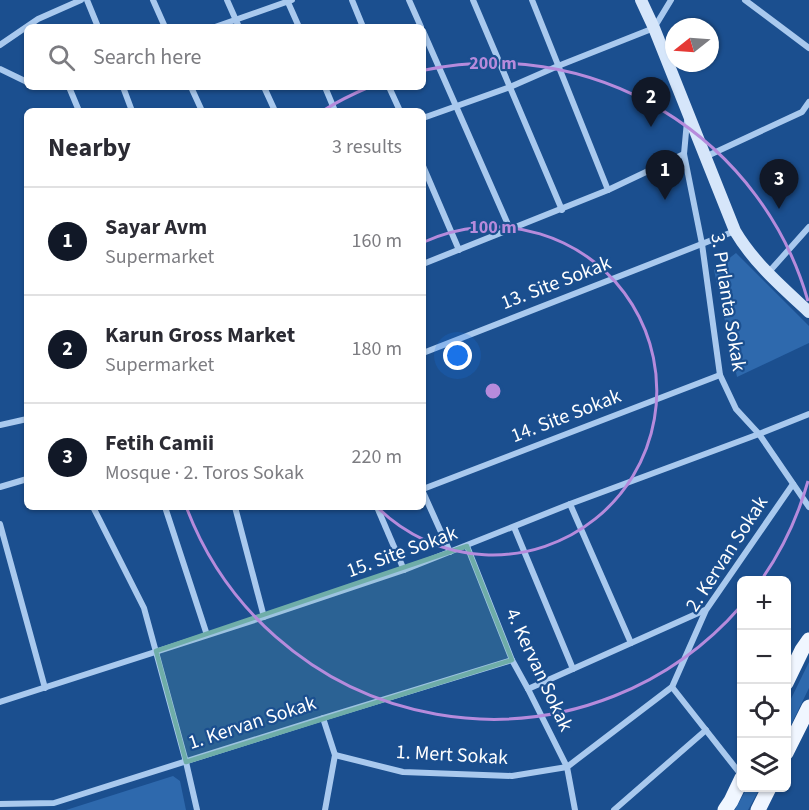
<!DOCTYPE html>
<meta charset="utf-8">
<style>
:root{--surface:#fff;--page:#f7f7f7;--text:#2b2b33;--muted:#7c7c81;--line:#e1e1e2;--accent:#111827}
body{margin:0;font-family:"Source Sans 3",sans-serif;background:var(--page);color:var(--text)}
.controls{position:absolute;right:18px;bottom:18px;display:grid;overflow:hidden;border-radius:9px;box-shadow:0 2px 4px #0004}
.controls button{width:54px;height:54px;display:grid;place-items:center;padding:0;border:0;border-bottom:2px solid var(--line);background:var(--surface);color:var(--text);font:30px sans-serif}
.compass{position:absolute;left:665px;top:18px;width:54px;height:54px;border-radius:50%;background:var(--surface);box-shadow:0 2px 4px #0004;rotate:253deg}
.you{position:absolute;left:458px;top:356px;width:21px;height:21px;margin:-15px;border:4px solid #fff;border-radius:50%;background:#1a73e8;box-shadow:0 0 0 9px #1a73e833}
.badge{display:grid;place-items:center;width:39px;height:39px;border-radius:50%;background:var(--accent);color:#fff;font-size:20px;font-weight:700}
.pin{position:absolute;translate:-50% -50px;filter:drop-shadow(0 2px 3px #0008)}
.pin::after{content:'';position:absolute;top:32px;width:21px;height:18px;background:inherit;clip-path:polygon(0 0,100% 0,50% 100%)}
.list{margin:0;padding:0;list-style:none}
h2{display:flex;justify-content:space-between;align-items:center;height:78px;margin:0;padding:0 24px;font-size:26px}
h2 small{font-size:20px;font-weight:400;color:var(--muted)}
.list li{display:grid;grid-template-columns:39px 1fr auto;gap:18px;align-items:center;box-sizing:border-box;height:108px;padding:0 24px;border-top:2px solid var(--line)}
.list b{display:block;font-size:22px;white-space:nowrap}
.list p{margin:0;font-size:20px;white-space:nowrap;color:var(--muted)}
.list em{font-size:20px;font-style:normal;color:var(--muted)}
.icon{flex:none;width:33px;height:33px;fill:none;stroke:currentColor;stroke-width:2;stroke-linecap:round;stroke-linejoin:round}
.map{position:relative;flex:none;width:809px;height:810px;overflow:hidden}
.search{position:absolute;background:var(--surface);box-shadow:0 2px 4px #0004;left:24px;top:24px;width:402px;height:66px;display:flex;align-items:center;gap:15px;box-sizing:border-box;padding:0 21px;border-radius:9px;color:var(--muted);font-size:22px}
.panel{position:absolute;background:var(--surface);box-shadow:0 2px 4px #0004;left:24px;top:108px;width:402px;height:402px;border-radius:9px}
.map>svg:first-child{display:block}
.green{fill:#2e69ad}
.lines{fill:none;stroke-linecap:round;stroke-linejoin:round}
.street{stroke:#a9c9ee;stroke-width:6}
.secondary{stroke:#d6e6fa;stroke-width:12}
.primary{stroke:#f0f6ff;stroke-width:15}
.marked{fill:#6fada8;fill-opacity:0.2;stroke:#6fada8;stroke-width:4.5;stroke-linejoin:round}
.ring{fill:none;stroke:#b68bdc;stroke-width:3}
.labels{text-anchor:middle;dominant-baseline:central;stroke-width:4.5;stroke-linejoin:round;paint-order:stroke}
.street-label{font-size:20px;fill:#fff;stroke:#1b4f8f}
.centre{fill:#b68bdc;stroke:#1b4f8f;stroke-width:3}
.ring-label{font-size:18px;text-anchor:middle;font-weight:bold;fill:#b68bdc;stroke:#1b4f8f;stroke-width:4.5;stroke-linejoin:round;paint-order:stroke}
</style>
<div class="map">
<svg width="809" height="810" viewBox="0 0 809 810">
<rect width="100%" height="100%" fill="#1b4f8f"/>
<!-- green -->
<g class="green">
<path d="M736 253 809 326V343L737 377 714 270Z"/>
<path d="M809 662V688L787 733V707Z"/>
<path d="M173 776 180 781 186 810H66Z"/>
<path d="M747 788H760L748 810H735Z"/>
</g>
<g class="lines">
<!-- street -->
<g class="street">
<path d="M87 0 98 27"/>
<path d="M153 0 165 27"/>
<path d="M227 0 239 27"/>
<path d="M287 0 299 27"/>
<path d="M352 0 363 27"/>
<path d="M409 0 421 27"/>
<path d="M473 0 562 210"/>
<path d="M532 0 608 190"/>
<path d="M745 0 809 48"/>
<path d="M215 27 292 0"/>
<path d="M423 31 510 229"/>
<path d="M0 45 38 19 81 0"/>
<path d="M0 69 27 82"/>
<path d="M69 87 79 111"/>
<path d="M123 87 132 111"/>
<path d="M191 87 202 111"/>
<path d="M264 87 275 111"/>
<path d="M325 87 335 111"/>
<path d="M389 87 400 111"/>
<path d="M423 118 510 87 558 66 654 28 671 0"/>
<path d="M687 121 684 154 702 244 720 375 736 409 759 434 809 507"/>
<path d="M705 157 802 112 809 102"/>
<path d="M423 166 459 250"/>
<path d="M423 264 608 190 684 154"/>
<path d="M768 273 809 227"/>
<path d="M423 353 735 231"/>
<path d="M0 425 27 419"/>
<path d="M0 487 27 479"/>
<path d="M423 489 720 375"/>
<path d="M423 492 450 552"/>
<path d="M570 504 631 643"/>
<path d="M93 507 144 608 186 762 197 810"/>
<path d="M165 507 207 635"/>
<path d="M235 507 264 617"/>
<path d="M377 507 404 570"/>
<path d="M0 524 45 688"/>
<path d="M514 527 573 669"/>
<path d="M467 546 512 660 528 689 567 767 575 810"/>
<path d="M672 687 742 776"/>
<path d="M528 689 705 610"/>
<path d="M0 702 264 617 404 570 570 504 759 434 809 414"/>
<path d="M323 718 335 755 325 810"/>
<path d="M335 755 403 772 512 776 567 767 672 687 706 610 793 484"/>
<path d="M0 804 54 803 323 718 512 660"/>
<path d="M614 810 706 730"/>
</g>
<!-- secondary -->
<path class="secondary" d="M641 0 654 28 735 231C754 263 782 287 809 312"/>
<!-- primary -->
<g class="primary">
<path d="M786 683 802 650 809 640"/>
<path d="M786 753 809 707"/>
<path d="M725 810 731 801 742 778"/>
<path d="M758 810 769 788"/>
</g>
</g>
<!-- marked area -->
<path class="marked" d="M467 546 512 660 186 762 156 651Z"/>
<!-- distance rings -->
<g class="ring">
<path d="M424 242A164 164 0 1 1 378 508"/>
<path d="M808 481A328 328 0 0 1 762 579M741 606A328 328 0 0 1 187 509M324 110A328 328 0 0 1 367 88M425 70A328 328 0 0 1 808 301"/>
</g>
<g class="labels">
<!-- street labels -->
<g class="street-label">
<text transform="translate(556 283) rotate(-21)">13. Site Sokak</text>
<text transform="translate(728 302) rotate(81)">3. Pırlanta Sokak</text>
<text transform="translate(566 416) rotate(-21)">14. Site Sokak</text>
<text transform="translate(402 552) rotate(-20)">15. Site Sokak</text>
<text transform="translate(727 554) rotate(-57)">2. Kervan Sokak</text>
<text transform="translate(539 670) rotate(65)">4. Kervan Sokak</text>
<text transform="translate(252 723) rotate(-18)">1. Kervan Sokak</text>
<text transform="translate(452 755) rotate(3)">1. Mert Sokak</text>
</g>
</g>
<circle cx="493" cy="391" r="9" class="centre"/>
<g class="ring-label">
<text x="493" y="69">200 m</text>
<text x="493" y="233">100 m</text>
</g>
</svg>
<div class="controls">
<button>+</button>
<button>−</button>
<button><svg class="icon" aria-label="locate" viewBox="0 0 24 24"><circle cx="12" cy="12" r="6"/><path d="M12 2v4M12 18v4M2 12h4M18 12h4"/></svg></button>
<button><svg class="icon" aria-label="layers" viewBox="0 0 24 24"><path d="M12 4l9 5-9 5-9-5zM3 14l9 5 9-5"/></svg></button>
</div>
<svg class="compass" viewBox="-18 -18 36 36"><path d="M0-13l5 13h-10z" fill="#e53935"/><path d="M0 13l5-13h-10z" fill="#7c7c81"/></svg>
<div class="you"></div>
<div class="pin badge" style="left:665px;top:200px">1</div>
<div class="pin badge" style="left:651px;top:127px">2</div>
<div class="pin badge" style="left:779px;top:209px">3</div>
<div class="search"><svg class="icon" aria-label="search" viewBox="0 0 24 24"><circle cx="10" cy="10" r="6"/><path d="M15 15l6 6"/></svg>Search here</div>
<section class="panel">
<h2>Nearby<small>3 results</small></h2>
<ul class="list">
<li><span class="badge">1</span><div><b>Sayar Avm</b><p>Supermarket</p></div><em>160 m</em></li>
<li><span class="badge">2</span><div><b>Karun Gross Market</b><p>Supermarket</p></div><em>180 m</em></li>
<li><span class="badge">3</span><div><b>Fetih Camii</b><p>Mosque · 2. Toros Sokak</p></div><em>220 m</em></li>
</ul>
</section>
</div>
